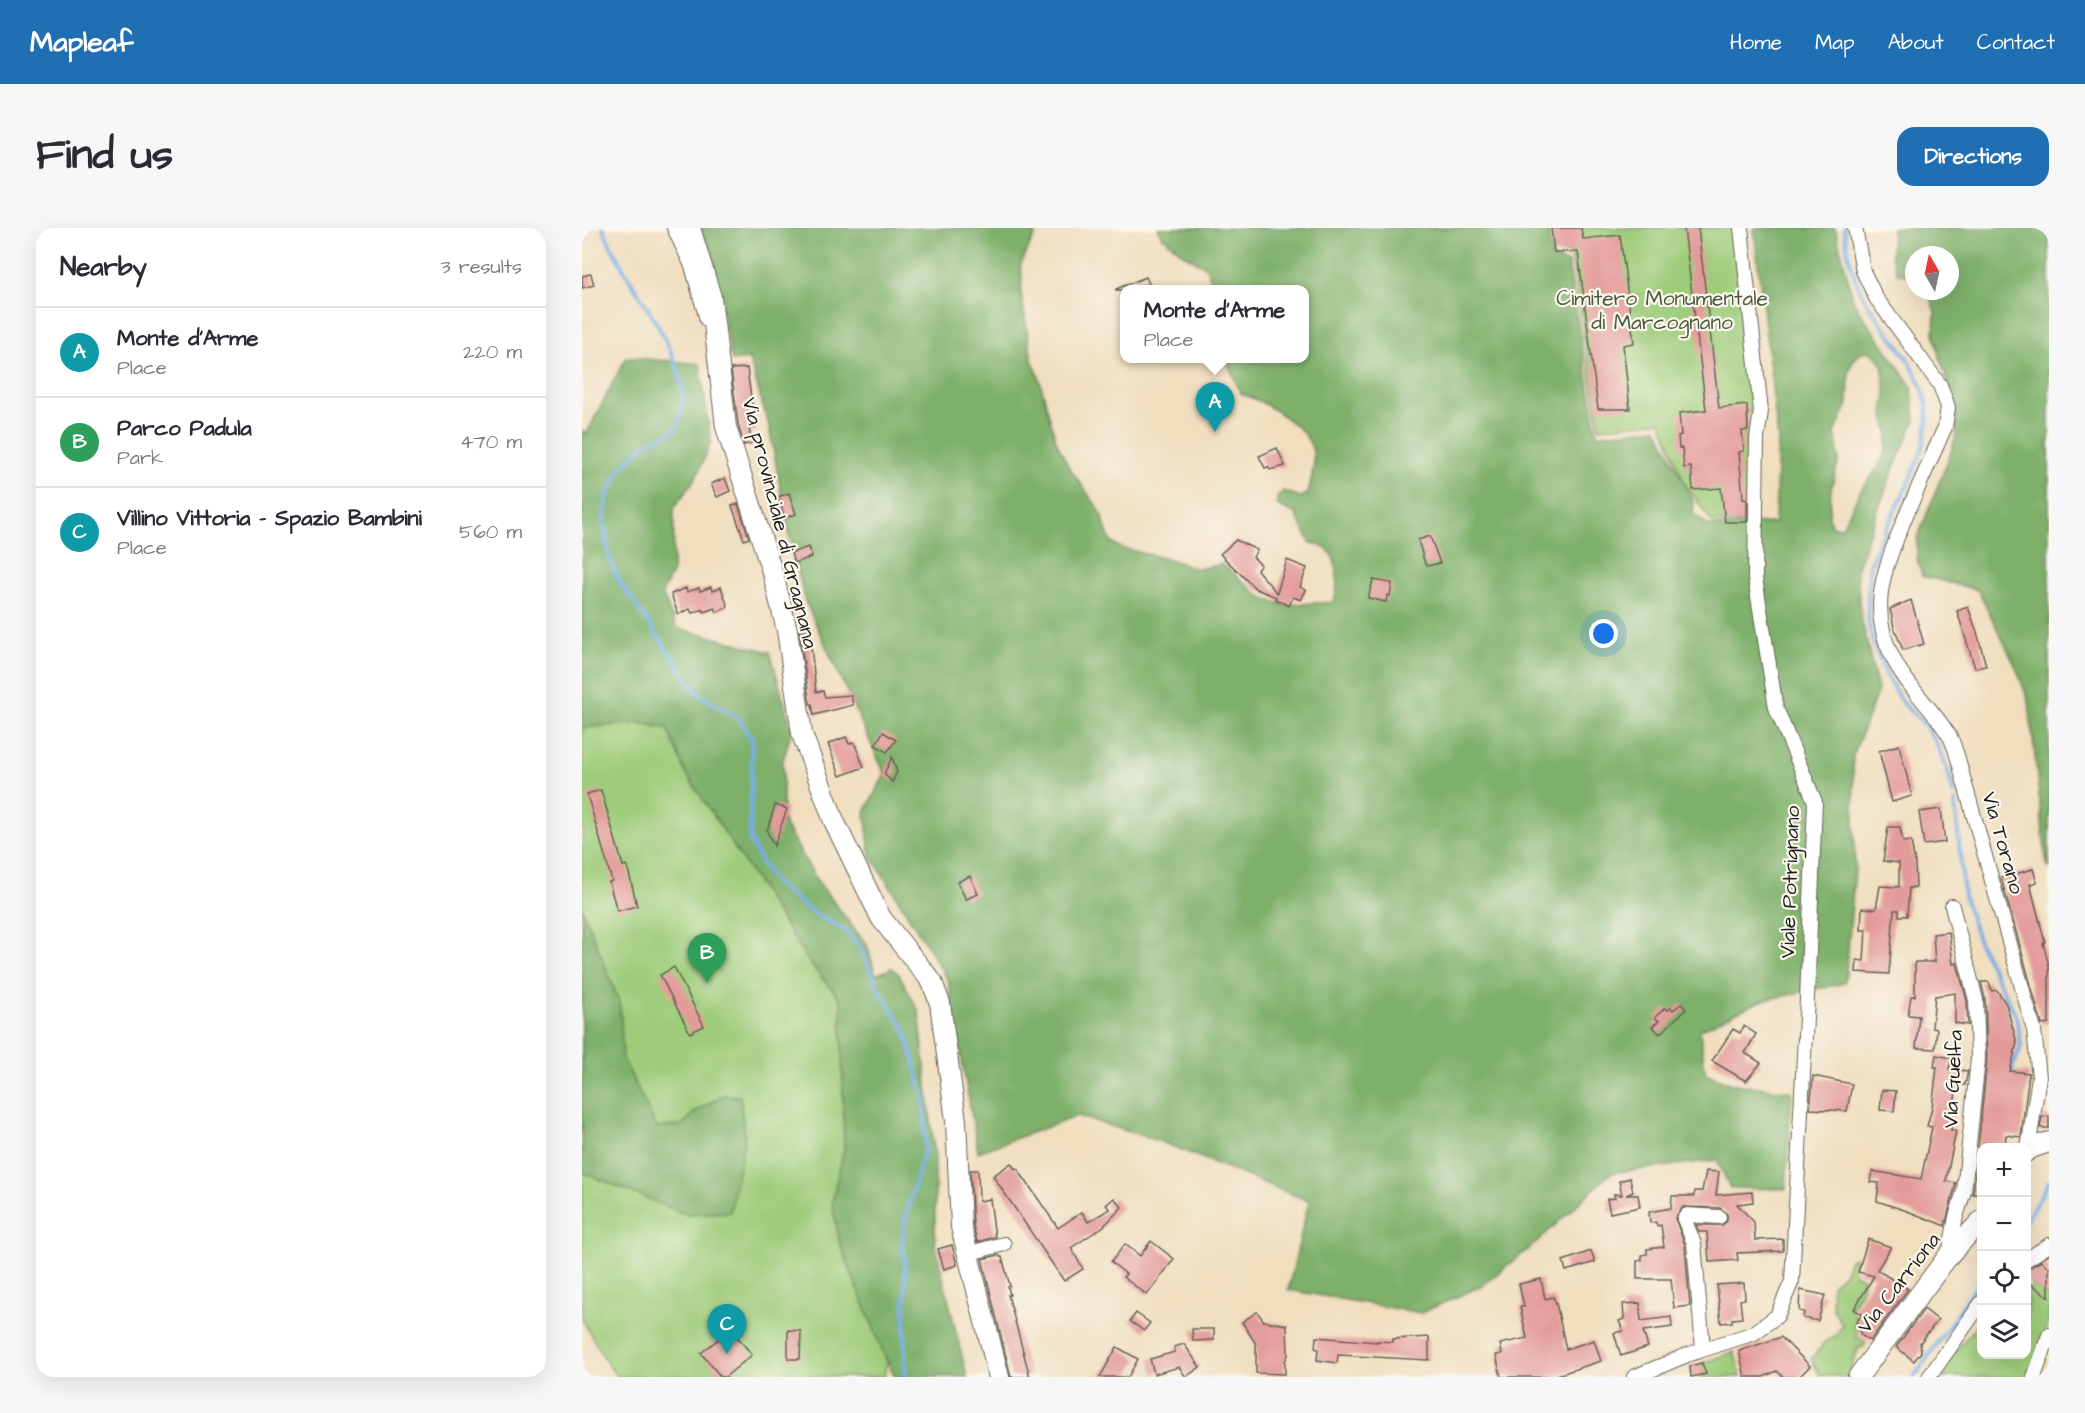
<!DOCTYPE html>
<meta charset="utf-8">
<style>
:root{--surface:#fff;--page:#f7f7f7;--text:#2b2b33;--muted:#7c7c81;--line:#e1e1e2;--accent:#1f6fb2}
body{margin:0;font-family:"Architects Daughter",sans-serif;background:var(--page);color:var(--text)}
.controls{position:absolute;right:18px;bottom:18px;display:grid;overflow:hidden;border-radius:12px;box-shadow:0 6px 24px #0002}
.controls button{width:54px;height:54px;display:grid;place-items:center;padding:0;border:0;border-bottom:2px solid var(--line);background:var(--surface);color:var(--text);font:30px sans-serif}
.compass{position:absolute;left:1323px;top:18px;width:54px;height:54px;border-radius:50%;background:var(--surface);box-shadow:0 6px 24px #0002;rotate:351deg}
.you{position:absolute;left:1022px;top:406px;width:21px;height:21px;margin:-15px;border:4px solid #fff;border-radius:50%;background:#1a73e8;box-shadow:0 0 0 9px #1a73e833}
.badge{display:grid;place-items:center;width:39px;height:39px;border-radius:50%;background:var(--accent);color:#fff;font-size:20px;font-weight:700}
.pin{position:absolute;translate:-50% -50px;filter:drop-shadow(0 2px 3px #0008)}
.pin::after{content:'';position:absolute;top:32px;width:21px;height:18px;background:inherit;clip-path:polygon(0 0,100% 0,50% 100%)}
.popup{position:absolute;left:538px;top:57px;width:189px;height:78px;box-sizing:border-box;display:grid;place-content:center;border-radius:12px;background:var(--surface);filter:drop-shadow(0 2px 4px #0005);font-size:20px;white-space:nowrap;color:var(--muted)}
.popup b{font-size:22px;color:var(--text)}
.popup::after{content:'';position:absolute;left:50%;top:100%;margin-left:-12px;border:12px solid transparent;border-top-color:var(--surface)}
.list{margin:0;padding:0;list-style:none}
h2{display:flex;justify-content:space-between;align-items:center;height:78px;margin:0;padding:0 24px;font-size:26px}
h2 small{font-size:20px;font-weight:400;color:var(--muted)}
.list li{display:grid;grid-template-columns:39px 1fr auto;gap:18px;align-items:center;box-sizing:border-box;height:90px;padding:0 24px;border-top:2px solid var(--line)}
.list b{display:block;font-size:22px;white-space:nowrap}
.list p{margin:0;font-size:20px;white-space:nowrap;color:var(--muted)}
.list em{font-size:20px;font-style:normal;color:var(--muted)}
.icon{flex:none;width:33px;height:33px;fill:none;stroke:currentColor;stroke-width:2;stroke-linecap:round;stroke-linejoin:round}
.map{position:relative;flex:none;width:1467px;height:1149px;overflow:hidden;border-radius:18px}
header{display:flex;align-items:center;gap:36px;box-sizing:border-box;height:84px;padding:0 30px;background:var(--accent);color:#fff}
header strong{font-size:28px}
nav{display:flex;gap:33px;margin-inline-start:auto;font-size:21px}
.intro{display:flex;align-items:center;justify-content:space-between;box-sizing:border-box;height:144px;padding:0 36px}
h1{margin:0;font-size:42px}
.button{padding:15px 27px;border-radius:18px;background:var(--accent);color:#fff;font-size:21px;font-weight:700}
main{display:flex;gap:36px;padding:0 36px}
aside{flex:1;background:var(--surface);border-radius:18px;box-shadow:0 6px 24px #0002}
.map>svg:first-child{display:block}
.green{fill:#9ecc7a;stroke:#5d744b;stroke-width:1.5}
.forest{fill:#7eb06a;stroke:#4d6643;stroke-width:1.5;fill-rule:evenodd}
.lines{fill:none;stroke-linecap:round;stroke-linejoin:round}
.stream{stroke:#77ade5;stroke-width:4}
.building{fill:#e39b99}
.minor-casing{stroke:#666055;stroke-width:16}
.secondary-casing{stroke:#666055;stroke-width:22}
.minor{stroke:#fff;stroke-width:14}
.secondary{stroke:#fff;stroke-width:20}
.labels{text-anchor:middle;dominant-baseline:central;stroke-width:4.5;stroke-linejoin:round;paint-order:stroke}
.park-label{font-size:21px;fill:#4a5a3d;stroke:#fbf7ec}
.street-label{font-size:21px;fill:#1c1c1c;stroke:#fbf7ec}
</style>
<header>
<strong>Mapleaf</strong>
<nav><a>Home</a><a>Map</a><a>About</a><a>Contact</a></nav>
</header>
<div class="intro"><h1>Find us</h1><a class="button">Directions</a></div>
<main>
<aside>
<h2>Nearby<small>3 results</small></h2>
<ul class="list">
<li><span class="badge" style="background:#0f9aa8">A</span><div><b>Monte d'Arme</b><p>Place</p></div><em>220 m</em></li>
<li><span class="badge" style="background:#2e9e5b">B</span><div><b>Parco Padula</b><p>Park</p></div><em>470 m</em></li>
<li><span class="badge" style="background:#0f9aa8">C</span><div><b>Villino Vittoria - Spazio Bambini</b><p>Place</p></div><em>560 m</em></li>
</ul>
</aside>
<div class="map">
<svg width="1467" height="1149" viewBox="0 0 1467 1149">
<rect width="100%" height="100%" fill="#fbf7ec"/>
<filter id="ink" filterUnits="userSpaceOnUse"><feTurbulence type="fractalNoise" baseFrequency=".0167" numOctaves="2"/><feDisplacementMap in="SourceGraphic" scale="12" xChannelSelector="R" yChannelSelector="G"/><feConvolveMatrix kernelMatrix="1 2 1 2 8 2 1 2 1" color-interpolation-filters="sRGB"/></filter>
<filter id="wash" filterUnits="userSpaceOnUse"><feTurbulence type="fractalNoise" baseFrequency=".008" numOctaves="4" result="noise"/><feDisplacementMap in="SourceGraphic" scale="24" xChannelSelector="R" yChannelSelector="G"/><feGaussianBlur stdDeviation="1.35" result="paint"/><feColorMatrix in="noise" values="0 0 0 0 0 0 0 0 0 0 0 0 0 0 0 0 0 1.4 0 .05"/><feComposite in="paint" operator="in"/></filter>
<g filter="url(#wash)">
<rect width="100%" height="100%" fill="#f0debf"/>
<!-- green -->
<g class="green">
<path d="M970 0H1151L1173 183 1165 184 1166 294H1130L1102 254 1079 193 1017 200 989 25 972 24Z"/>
<path d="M0 358 278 802 309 1115 302 1149H36L26 1137 0 1091Z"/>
<path d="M1274 1029 1271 1042 1272 1046 1282 1051 1279 1063 1268 1081 1275 1090 1272 1098 1275 1104 1274 1109 1284 1114 1281 1120 1277 1119 1265 1149 1238 1147 1229 1131 1244 1113 1255 1107 1260 1096 1251 1081 1249 1058 1263 1044 1268 1031Z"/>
<path d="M1450 1056 1467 1069V1093L1447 1149H1354L1399 1091 1400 1126H1444L1445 1068Z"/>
<path d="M1152 1124 1159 1149H1117L1124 1146 1120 1135Z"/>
</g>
<!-- forest -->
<g class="forest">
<path d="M118 0H456L438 38 440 47 439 65 450 132 456 146 474 213 487 239 518 283 526 307 530 315 539 320 590 332 615 341 640 336 679 369 702 377 751 374C757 361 757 333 746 322 742 318 734 316 728 314L713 285 695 277V270L701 263 719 269 726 266C735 228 737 214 704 190 687 178 678 172 659 166L644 131 723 130V62L633 61 624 39 601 26 580 8 576 0H966L970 30 986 35 1015 207 1075 200 1112 275 1111 286 1127 298 1193 295 1196 211 1172 0H1253L1272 75 1330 159 1333 193 1312 239 1275 339 1278 385 1296 462 1271 528 1273 641 1263 755 1178 773 1118 802 1123 845 1147 855 1210 864 1204 961 1148 960 1135 932 1029 945 955 1014 901 1057 839 1085 706 1062 727 973 577 913 496 888 396 924 366 752 288 626 283 584 303 546 223 373 207 307 187 198 167 131 150 133 129 31ZM1285 122 1294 128 1300 136 1304 165 1301 184 1306 202 1305 221 1296 239 1278 264 1260 299H1250L1247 290 1249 261 1257 232 1253 204 1266 176 1267 145 1270 135 1276 127Z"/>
<path d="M1310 0H1467V641L1464 631 1447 474 1433 437 1396 362 1340 348 1335 330V311L1368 227 1374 207V181L1356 124 1352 105 1353 85 1347 63H1368V27H1332V48L1316 46 1309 28Z"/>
<path d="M44 129 118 136 129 214 115 248 92 280 91 343 80 365 95 400 188 424 210 502 201 532V594L236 654 285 717 294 747 310 740 317 746 337 784 353 930V1017L385 1149H313L303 1129 258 1016 250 974 262 920 259 772 230 738 103 544 85 500 57 495 0 500V203L5 205Z"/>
<path d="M0 680 38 776 41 831 75 900 100 897 114 883 141 867 158 868 163 909 148 984 103 986 0 944Z"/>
</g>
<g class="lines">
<!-- stream -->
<g class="stream">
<path d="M21 0C42 53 85 97 99 153 103 168 99 190 92 203L62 217 40 239 25 267 22 295 27 329 37 353 116 466 156 490 170 511 168 612 179 634 193 655 233 686 261 701 277 717 296 760 323 802 343 872V921L323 991 320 1017 323 1033V1149"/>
<path d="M1262 0C1266 30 1272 56 1289 81 1310 111 1340 142 1345 179 1350 218 1319 268 1303 303 1296 317 1287 334 1287 350 1286 365 1285 382 1287 396 1290 420 1304 447 1316 468 1322 479 1335 488 1343 498 1356 514 1368 545 1371 565"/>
<path d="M1373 574 1382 668 1397 715 1434 788 1439 818 1428 847"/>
<path d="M1444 993 1467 953"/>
<path d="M1332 1149 1400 1050"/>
</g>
</g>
<g id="blocks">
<!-- building -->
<g class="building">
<path d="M969 0H999L1001 11 1038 7 1052 115 1041 117 1048 181H1016L996 24H972Z"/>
<path d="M1102 0H1116L1137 180 1165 177 1166 202 1160 203 1162 223 1157 224 1161 271 1165 272V294H1143L1139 260 1111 262 1109 239 1102 240 1100 220H1097L1096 208 1099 207 1097 185 1124 182Z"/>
<path d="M9 46 12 57 0 60V48Z"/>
<path d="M564 49 570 62H534V61Z"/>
<path d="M165 140 173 200 167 201 170 215 162 217 156 196 149 141Z"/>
<path d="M695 220 703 238 688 242 686 239 683 240 677 228Z"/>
<path d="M143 250 148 263 135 269 129 256Z"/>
<path d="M207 265 214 286 203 290 196 269Z"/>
<path d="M156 276 167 310 162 312 150 278Z"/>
<path d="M848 308 858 335 846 338 843 336 836 312Z"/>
<path d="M654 312 675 322 671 329 679 337 675 342 695 365 705 332 725 340 718 359 724 362 719 372 711 369 707 378 693 371 694 369 674 361 638 326Z"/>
<path d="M227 319 230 329 212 335 209 325Z"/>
<path d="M791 352 810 355 808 368 805 367 804 374 786 370Z"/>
<path d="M129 359 130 363 139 359 146 379 135 384 133 380 122 384 121 381 110 385 108 381 96 386 89 366 104 360 105 364 117 360 118 363Z"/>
<path d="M1329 372 1342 416 1321 422 1312 399 1308 381Z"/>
<path d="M1386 379 1395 404 1404 438 1393 440 1375 383Z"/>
<path d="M224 402 227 419 229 418 234 464 241 463 243 469 269 467 271 477 232 487 230 476H228L217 403Z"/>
<path d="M301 504 314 512 305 524 293 517Z"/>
<path d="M264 509 267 516 272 514 282 539 258 548 246 516Z"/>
<path d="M1317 517 1330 568 1310 574 1297 523Z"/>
<path d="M310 529 315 544 310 554 303 547V544Z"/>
<path d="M19 562 41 638 45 637 55 678 35 683 27 654 30 653 5 566Z"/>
<path d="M193 577 205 581 192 618 185 603Z"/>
<path d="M1359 581 1363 614 1342 617 1337 584Z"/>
<path d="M1306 599H1318L1321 614 1329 613 1333 635 1334 659 1327 660 1325 688H1317V682H1312L1307 746 1274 744 1275 732 1282 733 1284 702H1279L1280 680 1294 681 1298 658 1317 659V635L1301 633Z"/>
<path d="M1451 641 1455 654 1448 656 1463 714 1461 715 1467 738V795L1460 797 1419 650Z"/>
<path d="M388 648 396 666 384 671 375 654Z"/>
<path d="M1367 704 1371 736 1375 735 1385 773 1386 797 1373 795V765L1353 768 1350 800 1355 801 1353 821 1334 820 1337 788 1326 787 1329 768H1333V734H1353L1351 706Z"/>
<path d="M92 739 122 798 108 805 78 747Z"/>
<path d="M1399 754H1407L1410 763 1415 762 1424 776 1435 815 1428 843 1447 845 1439 909 1424 907 1423 917 1414 916 1413 920H1396L1405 831 1403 771Z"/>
<path d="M1099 776 1104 781 1078 806 1070 798 1077 793 1073 789 1083 780 1086 782 1089 780 1091 782Z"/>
<path d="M1162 798 1174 806 1163 825 1179 835 1164 853 1130 833 1151 801 1158 805Z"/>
<path d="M1354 827 1369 830 1367 841 1386 843 1383 857 1375 856 1369 902 1374 903 1364 953 1374 955 1363 998 1328 984 1295 973 1297 955 1288 954 1290 943 1339 951 1350 899 1345 898 1350 880 1355 839H1352Z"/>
<path d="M1231 848 1270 856 1265 883 1228 881Z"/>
<path d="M1300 862 1314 863 1312 883 1298 882Z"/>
<path d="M1467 888V900H1458L1460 889Z"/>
<path d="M1396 920H1400V967L1391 966Z"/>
<path d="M429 935 433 941 435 940 476 1000 500 984 506 994 528 981 524 977 532 970 540 979 522 998 489 1020 501 1041 482 1053 411 948Z"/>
<path d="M388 942H396L397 973 408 971 413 1009 395 1014 391 997Z"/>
<path d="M1124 943 1137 944 1134 967 1170 964 1171 974 1155 976 1172 994 1173 1012 1201 1011V1023L1155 1025 1156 1032 1127 1034 1125 1004H1117L1114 997H1140L1145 993V986L1138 980 1101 979 1093 990 1103 1017 1108 1078 1092 1080 1089 1051H1055V1033L1060 1032V1027L1065 1026V1021L1082 1019 1079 997 1075 998 1074 994 1068 995 1067 984 1089 980 1090 968H1112L1113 963H1120Z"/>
<path d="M1048 950 1051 964 1044 967H1056L1058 979 1028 985 1025 971 1033 970 1032 966 1040 967 1037 953Z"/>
<path d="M1286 1011 1309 1019 1295 1042 1326 1061 1288 1113 1279 1107 1274 1095 1280 1086 1272 1081 1292 1048 1276 1044Z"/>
<path d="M569 1013 592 1031 565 1067 541 1049 544 1046 529 1034 543 1016 558 1028Z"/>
<path d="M370 1017 375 1037 362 1041 356 1021Z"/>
<path d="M1009 1023 1013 1034 984 1043 981 1033Z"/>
<path d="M417 1027 418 1029H420L428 1058 426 1059 428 1067H426L448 1149H429L400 1031Z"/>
<path d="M1459 1033 1467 1039V1069L1444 1052V1041Z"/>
<path d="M959 1051 963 1071 971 1069 974 1075 984 1121 1012 1112 1019 1133 975 1147 976 1149H919L914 1127 920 1126 918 1116 945 1110 938 1079H942L937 1056Z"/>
<path d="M1162 1055 1163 1071 1158 1072 1160 1090 1150 1091V1094L1139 1095 1135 1057Z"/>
<path d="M1218 1062 1243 1067 1236 1093 1221 1090 1222 1084 1217 1083Z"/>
<path d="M1058 1075 1059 1093 1089 1089 1090 1099 1061 1103 1066 1119 1039 1128 1032 1105 1041 1103 1037 1093 1042 1091 1041 1076Z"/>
<path d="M1342 1081 1356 1092 1338 1115 1339 1124 1332 1133 1314 1119Z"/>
<path d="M675 1084 682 1093 705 1097 706 1127 703 1133V1146L674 1145V1116L660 1094Z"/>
<path d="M554 1085 568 1095 562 1103 548 1093Z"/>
<path d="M149 1101 170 1127 143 1149H139L119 1125Z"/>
<path d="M610 1101H632V1112L611 1113Z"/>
<path d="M206 1102 219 1103 218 1131H206Z"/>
<path d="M734 1109 795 1114V1113L811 1114V1111L847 1109V1132L756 1127 755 1135 735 1132 736 1121 733 1120Z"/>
<path d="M1199 1109 1228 1138 1217 1149H1201L1195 1143 1181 1149H1163L1157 1123Z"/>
<path d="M602 1116 618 1139 604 1149 597 1139 572 1146 568 1131 593 1124 592 1119Z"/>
<path d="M535 1119 556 1131 546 1149H518Z"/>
<path d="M1120 1135 1124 1146 1109 1149 1108 1138Z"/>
</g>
</g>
</g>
<g filter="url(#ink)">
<use href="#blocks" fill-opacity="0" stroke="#666055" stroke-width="1.5"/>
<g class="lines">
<!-- minor casing -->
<g class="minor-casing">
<g id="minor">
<path d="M92 0 110 38 125 92"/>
<path d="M1273 0 1281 43 1294 70 1358 157 1366 179 1363 199C1350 228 1337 258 1324 287 1303 340 1283 381 1314 436 1329 463 1353 483 1368 509 1375 522 1378 539 1382 553L1452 802 1457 849 1446 921"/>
<path d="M384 1026 422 1016"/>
<path d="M1367 1027 1374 989 1382 963 1396 831 1394 772 1370 678"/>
<path d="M1444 1032 1467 1017"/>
<path d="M1121 1121 1112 1015 1102 991 1105 987 1137 989"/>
<path d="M1052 1149 1105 1127 1172 1105 1195 1088 1210 1053 1225 771 1233 574 1194 480 1173 350 1175 210 1179 183 1159 0"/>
<path d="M1347 1149 1400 1074"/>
<path d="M1452 1149 1467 1107"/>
</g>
</g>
<!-- secondary casing -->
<g class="secondary-casing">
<g id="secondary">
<path d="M108 0 129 69 144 199 192 350 205 402 220 506 252 593 299 690 350 754 358 775 374 893 379 999 417 1149"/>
<path d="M1444 924 1446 921 1467 914"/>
<path d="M1276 1149 1367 1027 1400 992"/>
</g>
</g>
<!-- minor -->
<use href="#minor" class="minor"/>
<!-- secondary -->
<use href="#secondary" class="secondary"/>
</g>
</g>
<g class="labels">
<!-- park labels -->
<g class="park-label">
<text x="1080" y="70">Cimitero Monumentale<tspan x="1080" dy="24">di Marcognano</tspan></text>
</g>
<!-- street labels -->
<g class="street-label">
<text transform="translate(198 295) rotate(76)">Via provinciale di Gragnana</text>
<text transform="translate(1421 615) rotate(74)">Via Torano</text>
<text transform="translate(1208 654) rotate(-88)">Viale Potrignano</text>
<text transform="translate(1371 851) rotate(-87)">Via Guelfa</text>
<text transform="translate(1317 1055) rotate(-52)">Via Carriona</text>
</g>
</g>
</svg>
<div class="controls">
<button>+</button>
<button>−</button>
<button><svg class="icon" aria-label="locate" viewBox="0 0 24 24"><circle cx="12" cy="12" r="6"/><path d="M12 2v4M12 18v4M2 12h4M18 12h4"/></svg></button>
<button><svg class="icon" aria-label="layers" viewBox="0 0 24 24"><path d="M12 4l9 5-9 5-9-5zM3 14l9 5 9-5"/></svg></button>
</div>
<svg class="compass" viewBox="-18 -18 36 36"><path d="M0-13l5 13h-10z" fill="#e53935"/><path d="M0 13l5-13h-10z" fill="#7c7c81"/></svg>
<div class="you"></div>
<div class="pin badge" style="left:633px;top:204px;background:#0f9aa8">A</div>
<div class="popup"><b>Monte d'Arme</b>Place</div>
<div class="pin badge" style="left:125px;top:755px;background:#2e9e5b">B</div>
<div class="pin badge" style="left:145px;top:1126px;background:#0f9aa8">C</div>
</div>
</main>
